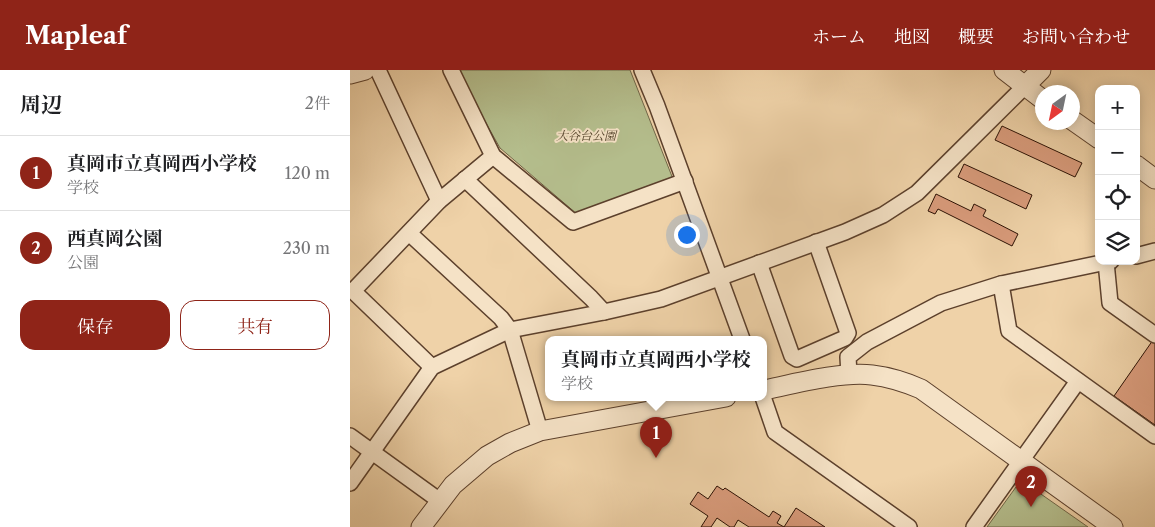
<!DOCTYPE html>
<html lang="ja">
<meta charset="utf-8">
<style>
:root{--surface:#fff;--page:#f2f2f2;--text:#202124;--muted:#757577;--line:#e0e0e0;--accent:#8f2418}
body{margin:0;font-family:"Libre Caslon Text","Noto Serif JP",serif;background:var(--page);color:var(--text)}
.controls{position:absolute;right:15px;top:15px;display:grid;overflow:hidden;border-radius:10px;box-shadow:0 2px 12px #0003}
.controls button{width:45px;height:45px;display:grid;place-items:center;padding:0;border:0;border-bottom:1px solid var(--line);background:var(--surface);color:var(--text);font:25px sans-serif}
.compass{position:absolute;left:685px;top:15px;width:45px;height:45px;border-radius:50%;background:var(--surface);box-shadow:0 2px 12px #0003;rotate:213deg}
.you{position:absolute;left:336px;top:164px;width:18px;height:18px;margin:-12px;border:4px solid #fff;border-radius:50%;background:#1a73e8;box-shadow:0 0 0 8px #1a73e833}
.badge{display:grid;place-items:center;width:32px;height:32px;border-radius:50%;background:var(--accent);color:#fff;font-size:16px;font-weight:700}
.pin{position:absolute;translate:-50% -41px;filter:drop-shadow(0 1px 2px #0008)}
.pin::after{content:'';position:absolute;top:26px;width:18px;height:15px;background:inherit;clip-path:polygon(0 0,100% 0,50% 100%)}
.popup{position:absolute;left:195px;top:266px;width:222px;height:65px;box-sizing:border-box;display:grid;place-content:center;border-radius:10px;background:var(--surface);filter:drop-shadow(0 1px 4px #0005);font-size:16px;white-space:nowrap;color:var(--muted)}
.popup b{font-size:19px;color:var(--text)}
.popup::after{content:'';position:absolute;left:50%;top:100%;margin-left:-10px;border:10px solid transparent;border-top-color:var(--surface)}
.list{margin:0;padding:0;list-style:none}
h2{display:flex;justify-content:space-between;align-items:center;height:65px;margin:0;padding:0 20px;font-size:21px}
h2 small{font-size:16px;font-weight:400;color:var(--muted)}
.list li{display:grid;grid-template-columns:32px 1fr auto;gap:15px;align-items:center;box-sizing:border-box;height:75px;padding:0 20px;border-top:1px solid var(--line)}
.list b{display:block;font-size:19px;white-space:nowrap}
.list p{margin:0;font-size:16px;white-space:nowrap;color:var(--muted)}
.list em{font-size:16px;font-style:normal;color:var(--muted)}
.actions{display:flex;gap:10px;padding:15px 20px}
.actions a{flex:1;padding:11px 0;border:1px solid var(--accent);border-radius:15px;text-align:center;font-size:18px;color:var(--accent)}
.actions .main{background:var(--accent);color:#fff}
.icon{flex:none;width:28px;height:28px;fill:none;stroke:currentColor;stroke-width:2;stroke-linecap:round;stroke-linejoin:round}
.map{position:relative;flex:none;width:805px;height:457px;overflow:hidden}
header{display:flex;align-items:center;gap:30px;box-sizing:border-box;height:70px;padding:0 25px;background:var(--accent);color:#fff}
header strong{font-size:24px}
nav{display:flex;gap:28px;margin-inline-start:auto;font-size:18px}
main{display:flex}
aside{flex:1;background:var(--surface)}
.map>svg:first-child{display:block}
.green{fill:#b4bd8c;stroke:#706648}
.building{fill:#d99b7b;stroke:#2b1003}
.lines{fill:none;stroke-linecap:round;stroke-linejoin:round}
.minor-casing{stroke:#5c402c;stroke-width:18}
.tertiary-casing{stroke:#5c402c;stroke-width:21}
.minor{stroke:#f5e2c6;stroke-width:15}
.tertiary{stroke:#f5e2c6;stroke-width:19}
.labels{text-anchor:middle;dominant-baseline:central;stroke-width:4;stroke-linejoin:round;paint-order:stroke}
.park-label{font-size:12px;font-style:italic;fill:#54442c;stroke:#f5e2c6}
</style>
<header>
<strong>Mapleaf</strong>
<nav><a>ホーム</a><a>地図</a><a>概要</a><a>お問い合わせ</a></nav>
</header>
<main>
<aside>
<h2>周辺<small>2件</small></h2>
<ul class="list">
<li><span class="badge">1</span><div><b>真岡市立真岡西小学校</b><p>学校</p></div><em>120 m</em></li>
<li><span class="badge">2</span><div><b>西真岡公園</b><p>公園</p></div><em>230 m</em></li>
</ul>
<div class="actions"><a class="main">保存</a><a>共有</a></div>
</aside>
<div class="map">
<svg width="805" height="457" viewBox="0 0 805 457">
<rect width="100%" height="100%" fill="#efd2a8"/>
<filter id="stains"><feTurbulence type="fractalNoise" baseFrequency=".004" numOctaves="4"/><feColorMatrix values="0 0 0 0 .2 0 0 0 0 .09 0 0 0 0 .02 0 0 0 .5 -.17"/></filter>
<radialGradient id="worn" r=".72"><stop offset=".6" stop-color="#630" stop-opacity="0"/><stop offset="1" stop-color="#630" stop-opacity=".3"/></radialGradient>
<!-- green -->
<g class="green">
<path d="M106 0H280L323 109 228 145 150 78Z"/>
<path d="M678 415 738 457H637L666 417Z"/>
</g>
<!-- building -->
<g class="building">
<path d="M652 56 732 93 725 107 645 70Z"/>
<path d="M614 94 682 125 676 139 608 107Z"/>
<path d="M586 124 621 141 624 134 636 140 633 146 668 164 662 176 588 139 585 144 578 141Z"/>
<path d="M803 270 805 272V355L764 326Z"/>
<path d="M367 416 373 420 375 418 419 447 423 441 431 446 427 453 434 457 446 438 475 457H399L388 450 384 457H380L367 448 361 457H351L358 446 340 434 348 422 358 429Z"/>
</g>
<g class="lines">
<!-- minor casing -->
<g class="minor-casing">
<g id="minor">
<path d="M28 0 89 131"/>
<path d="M101 0 143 86 223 152 335 111"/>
<path d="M292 0 307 36 392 269"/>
<path d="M115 109 241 228 254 242"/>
<path d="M59 163 151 248 160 260 190 361"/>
<path d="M786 186 805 181"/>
<path d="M756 192 760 233 805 265"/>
<path d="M409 193 442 286 447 289 495 268 498 263 466 172"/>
<path d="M651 214 659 261 805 366"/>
<path d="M82 297 3 221 89 131 143 86"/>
<path d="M499 305 498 287 517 272 591 233 651 214 761 191"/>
<path d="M413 327 425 362 559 457"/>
<path d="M0 366 90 431"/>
<path d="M0 413 82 297 160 260 254 242 311 229 495 162 533 145 567 123 675 16"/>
<path d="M624 457 728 311"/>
</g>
</g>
<!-- tertiary casing -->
<g class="tertiary-casing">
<g id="tertiary">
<path d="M654 0 692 29"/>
<path d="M0 4 15 0"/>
<path d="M675 16 691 0"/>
<path d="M722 50 749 69"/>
<path d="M786 95 805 109"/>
<path d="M414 320C443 314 493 301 522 305 539 307 555 312 571 319L763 457"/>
<path d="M71 457 103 415 137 386 160 373 190 361 376 327"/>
</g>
</g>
<!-- minor -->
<use href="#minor" class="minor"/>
<!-- tertiary -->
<use href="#tertiary" class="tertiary"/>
</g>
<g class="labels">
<!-- park labels -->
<g class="park-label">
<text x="236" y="65">大谷台公園</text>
</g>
</g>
<rect width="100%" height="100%" filter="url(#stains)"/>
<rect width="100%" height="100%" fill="url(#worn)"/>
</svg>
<div class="controls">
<button>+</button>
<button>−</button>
<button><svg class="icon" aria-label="locate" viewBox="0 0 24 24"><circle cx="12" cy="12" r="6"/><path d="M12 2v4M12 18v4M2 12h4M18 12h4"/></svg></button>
<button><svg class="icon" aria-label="layers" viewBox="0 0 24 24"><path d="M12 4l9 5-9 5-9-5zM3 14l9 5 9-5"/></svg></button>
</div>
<svg class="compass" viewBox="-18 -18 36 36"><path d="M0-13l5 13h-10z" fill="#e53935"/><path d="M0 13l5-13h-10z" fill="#757577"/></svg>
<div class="you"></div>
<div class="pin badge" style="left:306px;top:388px">1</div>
<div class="popup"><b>真岡市立真岡西小学校</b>学校</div>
<div class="pin badge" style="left:681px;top:437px">2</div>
</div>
</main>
